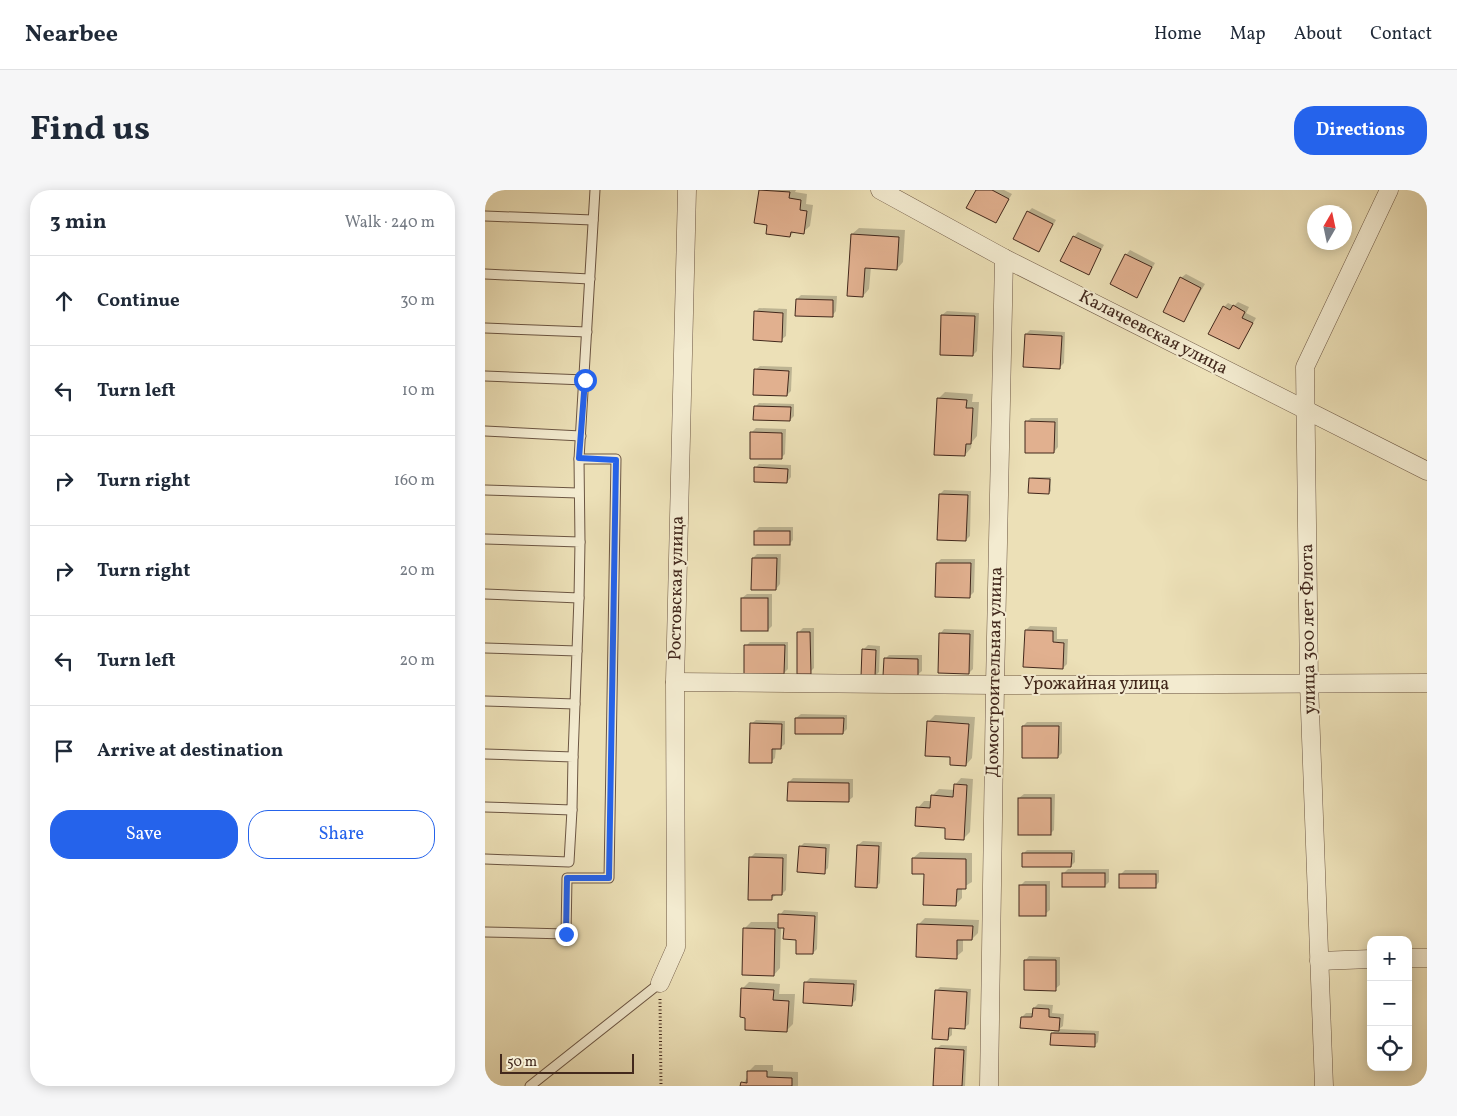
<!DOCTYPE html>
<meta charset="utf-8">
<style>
:root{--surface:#fff;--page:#f6f6f7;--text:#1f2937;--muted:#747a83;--line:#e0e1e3;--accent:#2563eb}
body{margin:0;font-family:Vollkorn,serif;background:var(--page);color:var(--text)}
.controls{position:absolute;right:15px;bottom:15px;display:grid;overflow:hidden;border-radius:10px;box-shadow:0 2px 12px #0003}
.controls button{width:45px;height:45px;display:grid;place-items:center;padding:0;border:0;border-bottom:1px solid var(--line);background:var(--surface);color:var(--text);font:25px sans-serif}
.compass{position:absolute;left:822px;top:15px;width:45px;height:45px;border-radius:50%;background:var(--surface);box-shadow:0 2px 12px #0003;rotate:9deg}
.scale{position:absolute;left:15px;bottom:12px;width:134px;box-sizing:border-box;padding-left:5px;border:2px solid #42281c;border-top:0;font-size:14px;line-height:18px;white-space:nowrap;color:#42281c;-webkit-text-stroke:4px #f3ebd0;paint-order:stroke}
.stop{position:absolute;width:15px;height:15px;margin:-11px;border:4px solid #2563eb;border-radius:50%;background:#fff}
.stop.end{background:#2563eb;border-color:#fff;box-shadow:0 1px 5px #0008}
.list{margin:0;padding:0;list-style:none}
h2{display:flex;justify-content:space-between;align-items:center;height:65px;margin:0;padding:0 20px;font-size:21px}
h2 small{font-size:16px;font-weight:400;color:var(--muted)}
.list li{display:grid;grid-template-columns:32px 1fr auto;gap:15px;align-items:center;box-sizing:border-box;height:90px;padding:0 20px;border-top:1px solid var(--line)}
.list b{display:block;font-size:19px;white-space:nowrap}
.list em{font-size:16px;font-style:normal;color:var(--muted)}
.actions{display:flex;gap:10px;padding:15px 20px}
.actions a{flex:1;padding:11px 0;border:1px solid var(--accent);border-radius:20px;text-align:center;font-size:18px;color:var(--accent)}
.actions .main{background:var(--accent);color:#fff}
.icon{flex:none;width:28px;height:28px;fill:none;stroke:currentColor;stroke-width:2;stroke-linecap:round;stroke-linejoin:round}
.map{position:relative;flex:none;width:942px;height:896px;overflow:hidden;border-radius:20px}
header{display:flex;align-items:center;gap:30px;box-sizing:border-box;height:70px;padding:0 25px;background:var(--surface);border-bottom:1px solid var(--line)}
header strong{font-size:24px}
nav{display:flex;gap:28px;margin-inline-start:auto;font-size:18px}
.intro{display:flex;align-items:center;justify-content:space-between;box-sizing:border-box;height:120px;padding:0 30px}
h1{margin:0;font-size:35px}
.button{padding:12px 22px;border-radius:20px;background:var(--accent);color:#fff;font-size:18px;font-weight:700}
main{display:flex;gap:30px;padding:0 30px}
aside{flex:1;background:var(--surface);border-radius:20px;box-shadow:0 2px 12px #0003}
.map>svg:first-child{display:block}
.shadow{fill:#0003}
.building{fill:#e1b08f;stroke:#42281c}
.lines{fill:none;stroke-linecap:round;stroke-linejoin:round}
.service-casing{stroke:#6c5643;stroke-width:11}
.minor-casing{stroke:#6c5643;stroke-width:19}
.path{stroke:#42281c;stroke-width:3;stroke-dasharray:1 2.5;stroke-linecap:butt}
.service{stroke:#f3ebd0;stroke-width:9}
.minor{stroke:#f3ebd0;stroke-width:18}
.route{stroke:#2563eb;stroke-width:6}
.labels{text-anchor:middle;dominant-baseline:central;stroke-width:4;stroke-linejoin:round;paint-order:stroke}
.street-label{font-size:18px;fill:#42281c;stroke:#f3ebd0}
</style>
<header>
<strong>Nearbee</strong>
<nav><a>Home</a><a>Map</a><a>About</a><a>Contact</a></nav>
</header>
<div class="intro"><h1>Find us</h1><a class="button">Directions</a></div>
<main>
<aside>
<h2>3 min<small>Walk · 240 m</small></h2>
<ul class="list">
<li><svg class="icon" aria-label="ahead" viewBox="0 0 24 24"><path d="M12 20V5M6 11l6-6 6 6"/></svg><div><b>Continue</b></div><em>30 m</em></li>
<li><svg class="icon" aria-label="left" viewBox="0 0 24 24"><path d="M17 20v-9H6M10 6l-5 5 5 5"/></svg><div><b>Turn left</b></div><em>10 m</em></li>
<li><svg class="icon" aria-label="right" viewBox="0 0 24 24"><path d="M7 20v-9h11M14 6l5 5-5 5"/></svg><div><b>Turn right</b></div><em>160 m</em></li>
<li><svg class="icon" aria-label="right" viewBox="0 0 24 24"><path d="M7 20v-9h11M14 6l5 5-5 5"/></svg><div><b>Turn right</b></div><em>20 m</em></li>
<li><svg class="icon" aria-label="left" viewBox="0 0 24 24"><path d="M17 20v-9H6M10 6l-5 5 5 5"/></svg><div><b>Turn left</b></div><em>20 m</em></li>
<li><svg class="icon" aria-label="arrive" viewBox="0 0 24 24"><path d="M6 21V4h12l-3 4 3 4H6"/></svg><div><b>Arrive at destination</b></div></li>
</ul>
<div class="actions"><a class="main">Save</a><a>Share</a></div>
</aside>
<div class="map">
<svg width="942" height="896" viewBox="0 0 942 896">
<rect width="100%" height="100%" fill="#ece0b7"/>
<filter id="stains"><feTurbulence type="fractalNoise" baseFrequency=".004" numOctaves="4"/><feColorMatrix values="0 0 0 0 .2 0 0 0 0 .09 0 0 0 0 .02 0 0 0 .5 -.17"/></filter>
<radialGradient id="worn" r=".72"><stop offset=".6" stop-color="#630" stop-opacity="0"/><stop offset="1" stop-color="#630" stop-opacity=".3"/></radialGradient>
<!-- shadow -->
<g class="shadow">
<path d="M275 0H311L310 2 322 4 321 14 328 15 325 36 318 42 310 41 305 46 284 34 271 32Z"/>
<path d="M492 0H519L527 4 510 32Z"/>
<path d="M547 18 571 30 554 60 543 22Z"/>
<path d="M374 38 420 40 418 72 412 79 386 77 384 99 378 106 367 44Z"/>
<path d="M593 42 619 55 603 84 589 47Z"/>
<path d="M645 60 670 73 652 106 641 65Z"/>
<path d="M701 84 720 94 698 131 696 88Z"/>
<path d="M316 105 352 106 351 121 347 126 312 109Z"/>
<path d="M753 112 764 117 761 123 771 128 754 158 739 117 743 113 749 116Z"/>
<path d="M274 118 302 119 301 146 296 150 270 122Z"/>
<path d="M462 121 494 123 492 161 488 165 457 125Z"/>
<path d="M545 140 580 142 579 173 575 177 541 144Z"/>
<path d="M275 176 307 177 306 201 302 205 270 180Z"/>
<path d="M460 202 488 204 487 212H494L492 246 487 252 486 258 480 265 453 209Z"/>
<path d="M274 213 309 214V226L305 230 270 217Z"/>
<path d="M546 228H573V257L569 262 541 232Z"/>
<path d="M271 238 301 239 300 264 296 268 266 243Z"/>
<path d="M274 274 306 275V287L302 292 270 278Z"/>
<path d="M547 287H566V301L564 303 545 289Z"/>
<path d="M459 300 486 301 485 346 481 350 455 304Z"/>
<path d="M274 337H308V350L304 354 270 341Z"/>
<path d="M272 364H296L295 394 291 399 268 368Z"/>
<path d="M456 369H490L489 402 485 406 452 373Z"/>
<path d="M262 404H287V436L283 440 257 408Z"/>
<path d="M545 436 572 437V449H583L582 474 578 478 541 440Z"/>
<path d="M318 438H329V478L325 482 314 442Z"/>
<path d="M459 439 489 440 488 479 484 483 455 444Z"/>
<path d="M265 452H303V479L299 483 261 456Z"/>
<path d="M383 455 395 456 394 482 390 486 378 460Z"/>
<path d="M404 465H437V481L432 485 400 469Z"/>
<path d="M316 524 362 525V539L358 543 311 528Z"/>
<path d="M450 525 490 527 487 568 481 575 466 566 443 532Z"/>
<path d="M271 530 300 531V554L295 558H291L290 568 286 572 266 534Z"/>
<path d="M542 532H577V563L573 567 538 536Z"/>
<path d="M308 588 368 589V607L363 611 304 592Z"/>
<path d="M476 588 488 589 485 642 478 649 433 618 439 611H446L447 606 454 599 470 600V595Z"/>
<path d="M539 604H570L569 640 565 644 534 608Z"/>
<path d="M378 651 397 652 395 693 391 697 373 655Z"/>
<path d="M319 653 345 654 343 678 339 682 315 657Z"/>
<path d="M542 660H590V672L586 676 538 664Z"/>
<path d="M435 662 487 663V692L477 698V708L470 715 428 668Z"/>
<path d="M270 663 302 664 301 700 297 704 291 705 286 709 266 667Z"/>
<path d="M583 679H624V692L620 696 578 684Z"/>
<path d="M640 680H674V692L670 697 636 684Z"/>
<path d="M540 691H565V720L560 724 535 696Z"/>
<path d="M299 720 333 722 332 759 328 763 300 737H296L295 778 289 785 259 739 266 732H294L295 725Z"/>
<path d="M440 728 494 730 493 743 487 749H478V761L471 767 434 734Z"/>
<path d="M544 766 575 767V795L570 799 540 771Z"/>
<path d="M325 788 372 790 371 810 367 814 321 792Z"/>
<path d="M264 792 295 794 294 804H310L308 834 302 840 261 826 257 799Z"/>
<path d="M455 797 486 799 484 834 479 838 467 837V845L462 849 451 801Z"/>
<path d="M553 814 568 815 567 823 579 824 578 836 574 839 614 841 613 852 609 856 567 843 571 840 537 827 541 823H549V818Z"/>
<path d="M456 855 482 856 480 896H449L451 859Z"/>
<path d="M270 875H288V881L313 882V896H257L263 886 264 881Z"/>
</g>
<!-- building -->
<g class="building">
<path d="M274 0 305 2 304 8 316 10 315 20 322 21 319 44 306 42 305 47 281 44 282 35 269 33Z"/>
<path d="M491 0H507L524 9 511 33 481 18Z"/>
<path d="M542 21 568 34 554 62 528 49Z"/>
<path d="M366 44 414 47 412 80 380 78 378 107 362 106Z"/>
<path d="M588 46 616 59 604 85 575 71Z"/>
<path d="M640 64 667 77 652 108 625 94Z"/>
<path d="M695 87 716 98 699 132 678 122Z"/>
<path d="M311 109 348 110V127L310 126Z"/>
<path d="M748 115 760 122 757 128 768 133 754 159 723 144 738 116 745 120Z"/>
<path d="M269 121 298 123 297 152 268 150Z"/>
<path d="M456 125 490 126 488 166 455 165Z"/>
<path d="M540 144 577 146 575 179 538 177Z"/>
<path d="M269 179 304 181 302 206 268 205Z"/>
<path d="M452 208 482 210 481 218H488L486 254H481L480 266 449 265Z"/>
<path d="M269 216 306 217 305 231 268 230Z"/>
<path d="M540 231 570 232 569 263H540Z"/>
<path d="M265 242 297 243V269H265Z"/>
<path d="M269 277 303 279 302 293 269 292Z"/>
<path d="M544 288 565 289 564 304 543 303Z"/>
<path d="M454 304 483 305 481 351 452 350Z"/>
<rect x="269" y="341" width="36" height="14"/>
<path d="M267 368H292L291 400H266Z"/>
<path d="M451 373H486L485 408 450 407Z"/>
<rect x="256" y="408" width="27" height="33"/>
<path d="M540 440 568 441V452L579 453 578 479 538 477Z"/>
<path d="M312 442H325L326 484H312Z"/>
<path d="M454 443 485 444 484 484 453 483Z"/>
<path d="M259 455H300L299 484H259Z"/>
<path d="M377 459 391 460 390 487H376Z"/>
<path d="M399 468 433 469V486H398Z"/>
<path d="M310 528H359L358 544H310Z"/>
<path d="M442 531 484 534 481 576 465 575V567L440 566Z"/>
<path d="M265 533 297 534 296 559H287V573H264Z"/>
<path d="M537 536H574L573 568H537Z"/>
<path d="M303 592 364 593V612L302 611Z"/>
<path d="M469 594 482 595 479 650 460 649V638L430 636 431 617 445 618 446 605 468 607Z"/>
<rect x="533" y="608" width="33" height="37"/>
<path d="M372 655 394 656 392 698 370 697Z"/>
<path d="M314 656 341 658 340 684 312 682Z"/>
<path d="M537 663H587L586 677H537Z"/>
<path d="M264 667 298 668 297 705H287V710H263Z"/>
<path d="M427 668 481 669V699H472L471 716 438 715 439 684H427Z"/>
<rect x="577" y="683" width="43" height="14"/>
<rect x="634" y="684" width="37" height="14"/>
<rect x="534" y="695" width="27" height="31"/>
<path d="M293 724 330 726 328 764H311V750L298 749 299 738H293Z"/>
<path d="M432 734 488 736 487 750H472V769L431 767Z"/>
<path d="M258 738 290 739 289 786 257 785Z"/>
<path d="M539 770H571V801L539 800Z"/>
<path d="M319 792 369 794 367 816 318 813Z"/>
<path d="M256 798 289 800 288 810 304 811 302 842 260 840V828L255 827Z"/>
<path d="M450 800 482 802 480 839 464 838 463 850 447 849Z"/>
<path d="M548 818 564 819V827L575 828 574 841 535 838 536 827H547Z"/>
<path d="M566 843 610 844V857L565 855Z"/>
<path d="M450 858 479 860 477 896H448Z"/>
<path d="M262 881H282V887L307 888V896H255L256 892 262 893Z"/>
</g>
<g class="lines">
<!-- service casing -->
<g class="service-casing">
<g id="service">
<path d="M0 26 108 30"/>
<path d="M0 84 105 89"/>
<path d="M0 138 102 142"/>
<path d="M0 186 100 190"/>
<path d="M0 241 96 246"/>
<path d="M0 300 93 303"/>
<path d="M0 349 95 352 94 408 0 404"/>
<path d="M95 352 94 269 110 0"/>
<path d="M0 458 92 461 90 514 0 511"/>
<path d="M92 461 94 408"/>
<path d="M0 564 88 567 87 620 0 617"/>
<path d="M88 567 90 514"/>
<path d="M0 669 84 672 87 620"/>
<path d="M0 742 81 744 82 688H124L131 269H94"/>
<path d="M45 896 175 793"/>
</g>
</g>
<!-- minor casing -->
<g class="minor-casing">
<g id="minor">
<path d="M395 0 519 68 942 281"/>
<path d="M190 492 510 495 942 493"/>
<path d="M923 768H942"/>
<path d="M834 771 886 769"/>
<path d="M175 793 191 757 190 492 202 0"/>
<path d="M504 896 510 495 519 68"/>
<path d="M839 896 824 493 820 177 904 0"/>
</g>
</g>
<!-- path -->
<path class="path" d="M175 809 176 896"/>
<!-- service -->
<use href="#service" class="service"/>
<!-- minor -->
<use href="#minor" class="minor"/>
</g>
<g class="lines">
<!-- route -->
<path class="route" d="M81 744 82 688H124L131 270 94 268 100 190"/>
</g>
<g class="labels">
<!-- street labels -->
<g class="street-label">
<text transform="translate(668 143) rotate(27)">Калачеевская улица</text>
<text transform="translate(192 398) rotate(-89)">Ростовская улица</text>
<text transform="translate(824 439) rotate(-91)">улица 300 лет Флота</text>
<text transform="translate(510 482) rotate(-89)">Домостроительная улица</text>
<text x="611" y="494">Урожайная улица</text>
</g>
</g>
<rect width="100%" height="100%" filter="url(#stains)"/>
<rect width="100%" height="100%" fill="url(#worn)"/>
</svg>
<div class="controls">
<button>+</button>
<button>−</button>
<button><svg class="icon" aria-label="locate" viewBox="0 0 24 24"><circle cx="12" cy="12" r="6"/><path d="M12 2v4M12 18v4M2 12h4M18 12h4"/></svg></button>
</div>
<svg class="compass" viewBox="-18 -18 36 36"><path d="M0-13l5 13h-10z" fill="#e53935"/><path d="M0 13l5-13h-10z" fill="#747a83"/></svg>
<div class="scale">50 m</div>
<div class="stop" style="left:100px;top:190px"></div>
<div class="stop end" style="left:81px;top:744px"></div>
</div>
</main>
